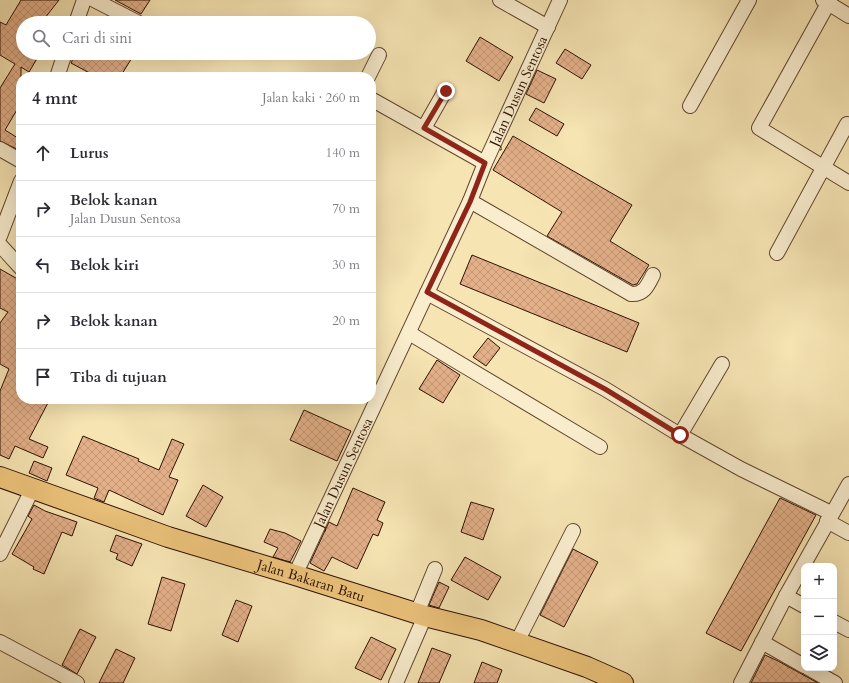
<!DOCTYPE html>
<html lang="id">
<meta charset="utf-8">
<style>
:root{--surface:#fff;--page:#f2f2f3;--text:#2b2b33;--muted:#7c7c81;--line:#e1e1e2}
body{margin:0;font-family:Cardo,serif;background:var(--page);color:var(--text)}
.controls{position:absolute;right:12px;bottom:12px;display:grid;overflow:hidden;border-radius:8px;box-shadow:0 4px 16px #0002}
.controls button{width:36px;height:36px;display:grid;place-items:center;padding:0;border:0;border-bottom:1px solid var(--line);background:var(--surface);color:var(--text);font:20px sans-serif}
.stop{position:absolute;width:12px;height:12px;margin:-9px;border:3px solid #8f2418;border-radius:50%;background:#fff}
.stop.end{background:#8f2418;border-color:#fff;box-shadow:0 1px 4px #0008}
.list{margin:0;padding:0;list-style:none}
h2{display:flex;justify-content:space-between;align-items:center;height:52px;margin:0;padding:0 16px;font-size:17px}
h2 small{font-size:13px;font-weight:400;color:var(--muted)}
.list li{display:grid;grid-template-columns:26px 1fr auto;gap:12px;align-items:center;box-sizing:border-box;height:56px;padding:0 16px;border-top:1px solid var(--line)}
.list b{display:block;font-size:15px;white-space:nowrap}
.list p{margin:0;font-size:13px;white-space:nowrap;color:var(--muted)}
.list em{font-size:13px;font-style:normal;color:var(--muted)}
.icon{flex:none;width:22px;height:22px;fill:none;stroke:currentColor;stroke-width:2;stroke-linecap:round;stroke-linejoin:round}
.map{position:relative;flex:none;width:849px;height:683px;overflow:hidden}
.search{position:absolute;background:var(--surface);box-shadow:0 4px 16px #0002;left:16px;top:16px;width:360px;height:44px;display:flex;align-items:center;gap:10px;box-sizing:border-box;padding:0 14px;border-radius:22px;color:var(--muted);font-size:15px}
.panel{position:absolute;background:var(--surface);box-shadow:0 4px 16px #0002;left:16px;top:72px;width:360px;height:332px;border-radius:16px}
.map>svg:first-child{display:block}
.building{fill:url(#building-cross-hatch);stroke:#2e1102}
.lines{fill:none;stroke-linecap:round;stroke-linejoin:round}
.minor-casing{stroke:#60462e;stroke-width:16}
.highway-casing{stroke:#2e1102;stroke-width:22}
.minor{stroke:#f9edce;stroke-width:14}
.highway{stroke:#ebc27a;stroke-width:20}
.route{stroke:#8f2418;stroke-width:5}
.labels{text-anchor:middle;dominant-baseline:central;stroke-width:3;stroke-linejoin:round;paint-order:stroke}
.street-label{font-size:14px;fill:#2e1102;stroke:#f9edce}
</style>
<div class="map">
<svg width="849" height="683" viewBox="0 0 849 683">
<defs>
<pattern id="building-cross-hatch" width="8" height="8" patternUnits="userSpaceOnUse"><rect width="8" height="8" fill="#e3b089"/><path d="M0 0l8 8M0 8l8-8" fill="none" stroke="#c39675"/></pattern>
</defs>
<rect width="100%" height="100%" fill="#f6e4b3"/>
<filter id="stains"><feTurbulence type="fractalNoise" baseFrequency=".005" numOctaves="4"/><feColorMatrix values="0 0 0 0 .2 0 0 0 0 .09 0 0 0 0 .02 0 0 0 .5 -.17"/></filter>
<radialGradient id="worn" r=".72"><stop offset=".6" stop-color="#630" stop-opacity="0"/><stop offset="1" stop-color="#630" stop-opacity=".3"/></radialGradient>
<!-- building -->
<g class="building">
<path d="M21 0H59L41 23H23V37L18 45 23 48V53H32L38 57 29 72 21 67V103L5 130 21 140V151L0 141V88L15 64 0 55V22L6 25Z"/>
<path d="M115 0H150L141 14Z"/>
<path d="M106 16 120 23H101Z"/>
<path d="M480 37 513 57 499 81 466 61Z"/>
<path d="M565 49 591 65 582 79 556 63Z"/>
<path d="M76 53H135L120 77H97L71 63Z"/>
<path d="M537 70 556 79 544 103 526 94Z"/>
<path d="M536 108 564 124 557 136 529 120Z"/>
<path d="M513 136 632 205 610 241 649 265 637 284 633 285 547 236 562 212 493 170Z"/>
<path d="M472 255 639 323 627 352 460 284Z"/>
<path d="M0 269 21 281V399H50L29 439 48 447 43 458 15 446 9 459 0 455V391L9 369 0 364V323L8 312 0 308Z"/>
<path d="M488 338 500 348 486 366 473 357Z"/>
<path d="M437 360 460 375 443 403 419 389Z"/>
<path d="M304 410 351 431 337 461 290 440Z"/>
<path d="M83 436 139 459 138 461 159 470 172 439 184 444 169 477 178 480 163 515 109 490 104 502 94 498 98 488 66 475Z"/>
<path d="M34 461 52 468 47 481 29 473Z"/>
<path d="M203 485 223 497 206 527 186 516Z"/>
<path d="M353 488 385 502 377 520 383 523 378 536 373 534 357 569 332 557 324 571 310 563 329 522 337 526Z"/>
<path d="M780 498 816 515 741 651 706 633Z"/>
<path d="M471 502 494 509 483 540 461 532Z"/>
<path d="M34 505 45 511 77 522 72 536 62 532 44 574 33 569 34 567 12 554 32 519 28 516Z"/>
<path d="M270 529 285 533 301 541 290 562 273 557 278 548 264 542Z"/>
<path d="M116 535 142 544 132 566 116 559 118 554 110 551Z"/>
<path d="M573 549 598 562 564 627 540 615Z"/>
<path d="M465 557 501 577 488 600 451 580Z"/>
<path d="M162 577 185 584 171 631 148 624Z"/>
<path d="M439 582 449 587 439 608 429 605Z"/>
<path d="M236 600 252 606 238 642 222 635Z"/>
<path d="M80 629 96 637 77 674 62 665Z"/>
<path d="M371 637 396 649 381 680 355 668Z"/>
<path d="M432 648 451 655 439 683H418Z"/>
<path d="M116 649 135 658 123 683H99Z"/>
<path d="M765 655 778 661 818 683H751Z"/>
<path d="M482 662 502 670 497 683H474Z"/>
</g>
<g class="lines">
<!-- minor casing -->
<g class="minor-casing">
<g id="minor">
<path d="M94 0 139 23"/>
<path d="M500 0 548 27"/>
<path d="M823 0 849 16"/>
<path d="M830 0 759 128 849 183"/>
<path d="M76 23 84 0"/>
<path d="M57 77 65 53"/>
<path d="M368 77 379 55"/>
<path d="M371 99 485 163"/>
<path d="M690 106 749 0"/>
<path d="M424 128 445 91"/>
<path d="M0 149 21 161"/>
<path d="M470 201 631 294C644 295 648 285 653 275"/>
<path d="M0 236 21 181"/>
<path d="M0 245 21 268"/>
<path d="M777 253 847 124"/>
<path d="M427 293 605 389 680 435 741 469 831 513"/>
<path d="M409 333 600 447"/>
<path d="M680 435 722 364"/>
<path d="M827 521 849 533"/>
<path d="M0 554 33 488"/>
<path id="s1" d="M295 575 470 201 485 163 560 0"/>
<path d="M786 596 804 606"/>
<path d="M417 613 435 569"/>
<path d="M834 622 849 630"/>
<path d="M0 642 77 683"/>
<path d="M517 642 573 531"/>
<path d="M762 642 804 666"/>
<path d="M808 668 835 683"/>
<path d="M396 683 425 616"/>
<path d="M741 683 786 596 849 484"/>
</g>
</g>
<!-- highway casing -->
<g class="highway-casing">
<g id="highway">
<path id="s2" d="M0 477 168 537 295 575 425 616 481 630 587 667 623 683"/>
</g>
</g>
<!-- minor -->
<use href="#minor" class="minor"/>
<!-- highway -->
<use href="#highway" class="highway"/>
</g>
<g class="lines">
<!-- route -->
<path class="route" d="M446 91 424 128 485 163 470 202 427 292 605 389 680 435"/>
</g>
<g class="labels">
<!-- street labels -->
<g class="street-label">
<text stroke="none"><textPath href="#s1" startOffset="533">Jalan Dusun Sentosa</textPath></text>
<text stroke="none"><textPath href="#s1" startOffset="113">Jalan Dusun Sentosa</textPath></text>
<text stroke="none"><textPath href="#s2" startOffset="328">Jalan Bakaran Batu</textPath></text>
</g>
</g>
<rect width="100%" height="100%" filter="url(#stains)"/>
<rect width="100%" height="100%" fill="url(#worn)"/>
</svg>
<div class="controls">
<button>+</button>
<button>−</button>
<button><svg class="icon" aria-label="layers" viewBox="0 0 24 24"><path d="M12 4l9 5-9 5-9-5zM3 14l9 5 9-5"/></svg></button>
</div>
<div class="stop" style="left:680px;top:435px"></div>
<div class="stop end" style="left:446px;top:91px"></div>
<div class="search"><svg class="icon" aria-label="search" viewBox="0 0 24 24"><circle cx="10" cy="10" r="6"/><path d="M15 15l6 6"/></svg>Cari di sini</div>
<section class="panel">
<h2>4 mnt<small>Jalan kaki · 260 m</small></h2>
<ul class="list">
<li><svg class="icon" aria-label="ahead" viewBox="0 0 24 24"><path d="M12 20V5M6 11l6-6 6 6"/></svg><div><b>Lurus</b></div><em>140 m</em></li>
<li><svg class="icon" aria-label="right" viewBox="0 0 24 24"><path d="M7 20v-9h11M14 6l5 5-5 5"/></svg><div><b>Belok kanan</b><p>Jalan Dusun Sentosa</p></div><em>70 m</em></li>
<li><svg class="icon" aria-label="left" viewBox="0 0 24 24"><path d="M17 20v-9H6M10 6l-5 5 5 5"/></svg><div><b>Belok kiri</b></div><em>30 m</em></li>
<li><svg class="icon" aria-label="right" viewBox="0 0 24 24"><path d="M7 20v-9h11M14 6l5 5-5 5"/></svg><div><b>Belok kanan</b></div><em>20 m</em></li>
<li><svg class="icon" aria-label="arrive" viewBox="0 0 24 24"><path d="M6 21V4h12l-3 4 3 4H6"/></svg><div><b>Tiba di tujuan</b></div></li>
</ul>
</section>
</div>
